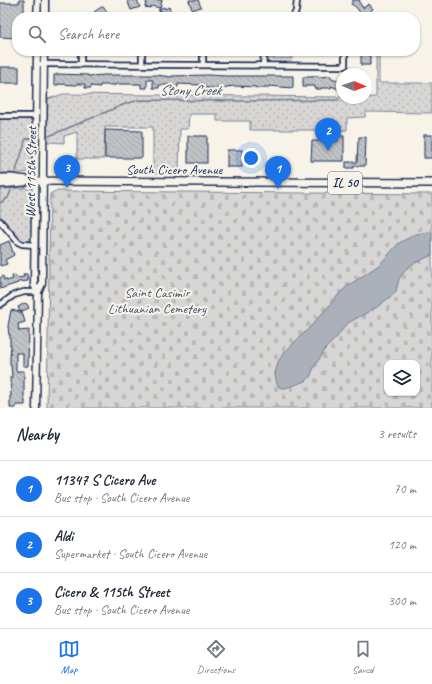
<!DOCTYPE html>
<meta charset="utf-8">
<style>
:root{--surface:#fff;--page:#f2f2f3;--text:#1f2937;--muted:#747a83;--line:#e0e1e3;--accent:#1a73e8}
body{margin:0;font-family:Caveat,sans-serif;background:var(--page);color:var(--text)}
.controls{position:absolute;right:12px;bottom:12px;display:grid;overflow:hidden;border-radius:8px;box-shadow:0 1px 3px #0004}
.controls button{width:36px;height:36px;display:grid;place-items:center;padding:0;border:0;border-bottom:1px solid var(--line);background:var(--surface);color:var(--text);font:20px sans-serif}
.compass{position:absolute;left:336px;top:68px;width:36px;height:36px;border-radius:50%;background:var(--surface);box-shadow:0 1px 3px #0004;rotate:92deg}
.you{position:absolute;left:251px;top:158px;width:14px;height:14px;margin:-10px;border:3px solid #fff;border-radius:50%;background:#1a73e8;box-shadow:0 0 0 6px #1a73e833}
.badge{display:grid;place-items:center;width:26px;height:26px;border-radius:50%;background:var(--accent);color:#fff;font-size:13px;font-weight:700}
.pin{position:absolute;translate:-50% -33px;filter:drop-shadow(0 1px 2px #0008)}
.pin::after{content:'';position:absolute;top:21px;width:14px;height:12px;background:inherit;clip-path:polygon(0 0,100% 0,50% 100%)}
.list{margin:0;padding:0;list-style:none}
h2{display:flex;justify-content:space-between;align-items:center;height:52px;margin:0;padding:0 16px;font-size:17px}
h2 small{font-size:13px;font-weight:400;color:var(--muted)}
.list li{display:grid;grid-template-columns:26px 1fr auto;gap:12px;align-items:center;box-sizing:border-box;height:56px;padding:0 16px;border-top:1px solid var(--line)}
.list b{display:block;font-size:15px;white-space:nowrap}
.list p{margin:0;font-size:13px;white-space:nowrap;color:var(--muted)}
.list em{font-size:13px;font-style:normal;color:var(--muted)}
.icon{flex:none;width:22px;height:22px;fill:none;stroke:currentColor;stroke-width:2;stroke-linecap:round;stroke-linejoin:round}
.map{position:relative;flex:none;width:432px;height:408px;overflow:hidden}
.search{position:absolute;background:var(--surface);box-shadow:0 1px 3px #0004;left:12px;right:12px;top:12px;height:44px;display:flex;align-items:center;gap:10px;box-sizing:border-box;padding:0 14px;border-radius:16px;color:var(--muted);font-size:15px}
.sheet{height:220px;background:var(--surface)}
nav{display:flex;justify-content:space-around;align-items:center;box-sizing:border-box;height:56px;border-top:1px solid var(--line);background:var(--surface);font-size:11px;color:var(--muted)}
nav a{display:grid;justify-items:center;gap:2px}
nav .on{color:var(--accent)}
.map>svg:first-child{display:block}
.grass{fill:url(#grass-dots);stroke:#798299}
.cemetery{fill:url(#cemetery-stones);stroke:#798299;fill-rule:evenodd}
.water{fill:#acb0b9;stroke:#727c95}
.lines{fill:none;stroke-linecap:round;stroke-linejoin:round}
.stream{stroke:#727c95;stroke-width:1.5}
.building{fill:url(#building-back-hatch);stroke:#1b2f5e}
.street-casing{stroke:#1b2f5e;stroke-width:8}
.secondary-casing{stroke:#1b2f5e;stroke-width:9}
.primary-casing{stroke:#1b2f5e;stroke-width:10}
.street{stroke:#f7f3e8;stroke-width:4.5}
.secondary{stroke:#f7f3e8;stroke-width:6}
.primary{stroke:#f7f3e8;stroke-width:7}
.labels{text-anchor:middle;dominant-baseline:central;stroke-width:4;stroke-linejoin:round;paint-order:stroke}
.shield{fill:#f7f3e8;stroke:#5d6a87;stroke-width:1}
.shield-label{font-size:13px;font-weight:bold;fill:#1b2f5e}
.street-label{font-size:14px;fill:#1b2f5e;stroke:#f7f3e8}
.park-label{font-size:14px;fill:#415076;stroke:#f7f3e8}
.water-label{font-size:15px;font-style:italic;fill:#465679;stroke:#f7f3e8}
</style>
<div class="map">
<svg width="432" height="408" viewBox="0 0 432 408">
<defs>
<pattern id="grass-dots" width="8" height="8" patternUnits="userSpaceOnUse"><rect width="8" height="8" fill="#d7d6d4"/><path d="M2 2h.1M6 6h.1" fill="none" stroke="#b8b8b8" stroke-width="1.8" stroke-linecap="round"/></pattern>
<pattern id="cemetery-stones" width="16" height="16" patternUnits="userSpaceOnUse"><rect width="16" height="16" fill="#d7d6d4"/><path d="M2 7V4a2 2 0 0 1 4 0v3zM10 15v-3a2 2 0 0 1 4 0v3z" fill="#b8b8b8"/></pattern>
<pattern id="building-back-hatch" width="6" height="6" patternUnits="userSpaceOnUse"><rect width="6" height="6" fill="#c0c3c5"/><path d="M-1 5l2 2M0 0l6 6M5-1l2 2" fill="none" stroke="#a4a8ac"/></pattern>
</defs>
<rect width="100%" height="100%" fill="#f7f3e8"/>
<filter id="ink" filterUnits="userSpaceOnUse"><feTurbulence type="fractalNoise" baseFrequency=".025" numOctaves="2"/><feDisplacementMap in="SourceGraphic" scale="8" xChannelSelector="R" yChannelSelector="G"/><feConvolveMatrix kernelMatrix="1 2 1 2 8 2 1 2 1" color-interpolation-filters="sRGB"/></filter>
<g filter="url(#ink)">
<!-- grass -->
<g class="grass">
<path d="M269 51H292V59H268Z"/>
<path d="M376 51H379V83H432V113L366 112 365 117 347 118V130H250V121H217V114H189L188 129H180L179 172 153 173V127H105L104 159H77V132L64 136V143L48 142 47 140 48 99 63 94 342 97V98L376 97Z"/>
<path d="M0 119H28L33 122 34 125 33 167 31 172 18 173H0Z"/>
<path d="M22 188C28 188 31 190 33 196L32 237 30 240 25 242 19 239 0 215V189Z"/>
</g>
<!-- cemetery -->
<path class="cemetery" d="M55 191 432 194V408H47L50 195V194ZM387 363H417V393H387Z"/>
<!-- water -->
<path class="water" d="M430 232H432V255L413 264 407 268 399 279 396 291 394 294 377 307 348 323 345 326 337 337 325 349 320 358 315 365 310 377 307 380 295 385 285 388H282L279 387 277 384 275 375 278 362 283 354 313 324 341 292 349 285 379 265 399 243 416 234Z"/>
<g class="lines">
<!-- stream -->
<g class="stream">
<path d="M49 136 125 104 139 100 242 101 339 100"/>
<path d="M16 171 24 146 25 140 32 137"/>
<path d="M0 203 8 198 11 190"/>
</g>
</g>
<!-- building -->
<g class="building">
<path d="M19 0H24V17H17V38L0 37V3H19Z"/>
<path d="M127 0H137L140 7 131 10Z"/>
<path d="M147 0H162L160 8 151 6 150 8 145 7Z"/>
<path d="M189 0H198L201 7 192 10Z"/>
<path d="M353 0H360L359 2 363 8 369 4 373 9 363 16 362 13 361 14 356 7 351 4Z"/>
<path d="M103 6 108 13 103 17 101 15 97 17 94 12Z"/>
<path d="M164 7 165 9 169 7 171 12 163 17H157L156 14 162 11 158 10Z"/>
<path d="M361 51H369V56H370V65H361Z"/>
<rect x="0" y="67" width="19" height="16"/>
<path d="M57 74 88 75V76L105 75H156L172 77V76L208 75 226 76H293V88L269 86V87H264V88H256V87L235 86 226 87V88H201V85L178 84V87H169V85H159V88H153V80H147V88H141V84H116V85H100V87L91 86V88H85V84H77V85L58 84V85H54V75H57Z"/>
<path d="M313 76H319V77L331 76V78L338 80 339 79 342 80 341 90 331 86V88H321V89H315V86H306V87H303V77H313Z"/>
<path d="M105 130 142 131V158H105Z"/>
<rect x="424" y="135" width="8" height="23"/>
<rect x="188" y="136" width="19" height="27"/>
<path d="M338 136H344V161H311L312 141H338Z"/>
<path d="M359 137H366L365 166H354V168H346V162H357L358 141H359Z"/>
<rect x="227" y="150" width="15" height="17"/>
<path d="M9 241 14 255 5 260 7 264 0 266V245Z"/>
<path d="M23 274H27L28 281 18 282V283L0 289V278L3 276 4 280 6 279 7 281 13 279 12 276 15 275 17 278 24 277Z"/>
<path d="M25 303 26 304H27L29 308 20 312H22L25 322 18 324 19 331 29 330 28 366H23V353H16V371H24V400H25V405H16V408H10V396H11L10 377H12L11 364H10V357L11 345H10V335H9L8 326 11 310 20 312 18 307Z"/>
</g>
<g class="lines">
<!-- street casing -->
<g class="street-casing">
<g id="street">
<path d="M293 17 296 11 297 0"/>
<path d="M142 51V64"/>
<path d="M203 51V65"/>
<path d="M41 64 345 66V51"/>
<path d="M81 64V51"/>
<path d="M263 65 264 54 265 51"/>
<path d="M0 116H37"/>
<path d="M0 221 18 242 22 244 35 245"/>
<path d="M0 305 14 295 24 292H38"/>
</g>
</g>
<!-- secondary casing -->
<g class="secondary-casing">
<g id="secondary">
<path d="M37 17 38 0"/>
<path d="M45 17V0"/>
<path d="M38 292 42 284 44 51"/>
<path d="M36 408 38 292 34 285 37 51"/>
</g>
</g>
<!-- primary casing -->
<g class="primary-casing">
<g id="primary">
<path d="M0 178H11L36 181 432 183"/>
<path d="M0 184 24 182"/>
</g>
</g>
<!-- street -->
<use href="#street" class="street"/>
<!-- secondary -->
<use href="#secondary" class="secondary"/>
<!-- primary -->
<use href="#primary" class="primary"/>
</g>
</g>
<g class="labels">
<!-- shield labels -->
<rect class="shield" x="328" y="172" width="34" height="22" rx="3"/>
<g class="shield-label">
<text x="345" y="183">IL 50</text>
</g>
<!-- street labels -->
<g class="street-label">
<text x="174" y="169">South Cicero Avenue</text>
<text transform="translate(31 172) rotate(-89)">West 115th Street</text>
</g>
<!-- park labels -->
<g class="park-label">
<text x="157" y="292">Saint Casimir<tspan x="157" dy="16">Lithuanian Cemetery</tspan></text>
</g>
<!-- water labels -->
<g class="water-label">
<text x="190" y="90">Stony Creek</text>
</g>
</g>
</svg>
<div class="controls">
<button><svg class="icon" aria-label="layers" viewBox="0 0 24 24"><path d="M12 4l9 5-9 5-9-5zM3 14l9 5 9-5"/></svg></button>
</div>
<svg class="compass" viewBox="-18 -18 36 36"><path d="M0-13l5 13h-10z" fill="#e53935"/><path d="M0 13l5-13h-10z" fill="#747a83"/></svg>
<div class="you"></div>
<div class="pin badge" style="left:278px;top:189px">1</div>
<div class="pin badge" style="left:328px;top:151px">2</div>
<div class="pin badge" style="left:67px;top:188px">3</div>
<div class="search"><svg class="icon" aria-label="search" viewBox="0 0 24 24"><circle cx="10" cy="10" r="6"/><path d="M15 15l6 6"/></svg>Search here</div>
</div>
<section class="sheet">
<h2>Nearby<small>3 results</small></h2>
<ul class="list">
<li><span class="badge">1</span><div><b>11347 S Cicero Ave</b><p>Bus stop · South Cicero Avenue</p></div><em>70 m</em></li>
<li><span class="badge">2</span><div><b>Aldi</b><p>Supermarket · South Cicero Avenue</p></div><em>120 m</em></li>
<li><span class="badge">3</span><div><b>Cicero &amp; 115th Street</b><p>Bus stop · South Cicero Avenue</p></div><em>300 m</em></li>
</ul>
</section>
<nav>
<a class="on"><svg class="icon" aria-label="map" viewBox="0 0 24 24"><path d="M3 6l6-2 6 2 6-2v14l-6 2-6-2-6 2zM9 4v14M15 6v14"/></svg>Map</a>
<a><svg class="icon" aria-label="directions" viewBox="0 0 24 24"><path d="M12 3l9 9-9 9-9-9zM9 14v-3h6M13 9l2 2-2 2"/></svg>Directions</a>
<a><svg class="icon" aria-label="saved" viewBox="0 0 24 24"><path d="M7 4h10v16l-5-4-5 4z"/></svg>Saved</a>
</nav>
